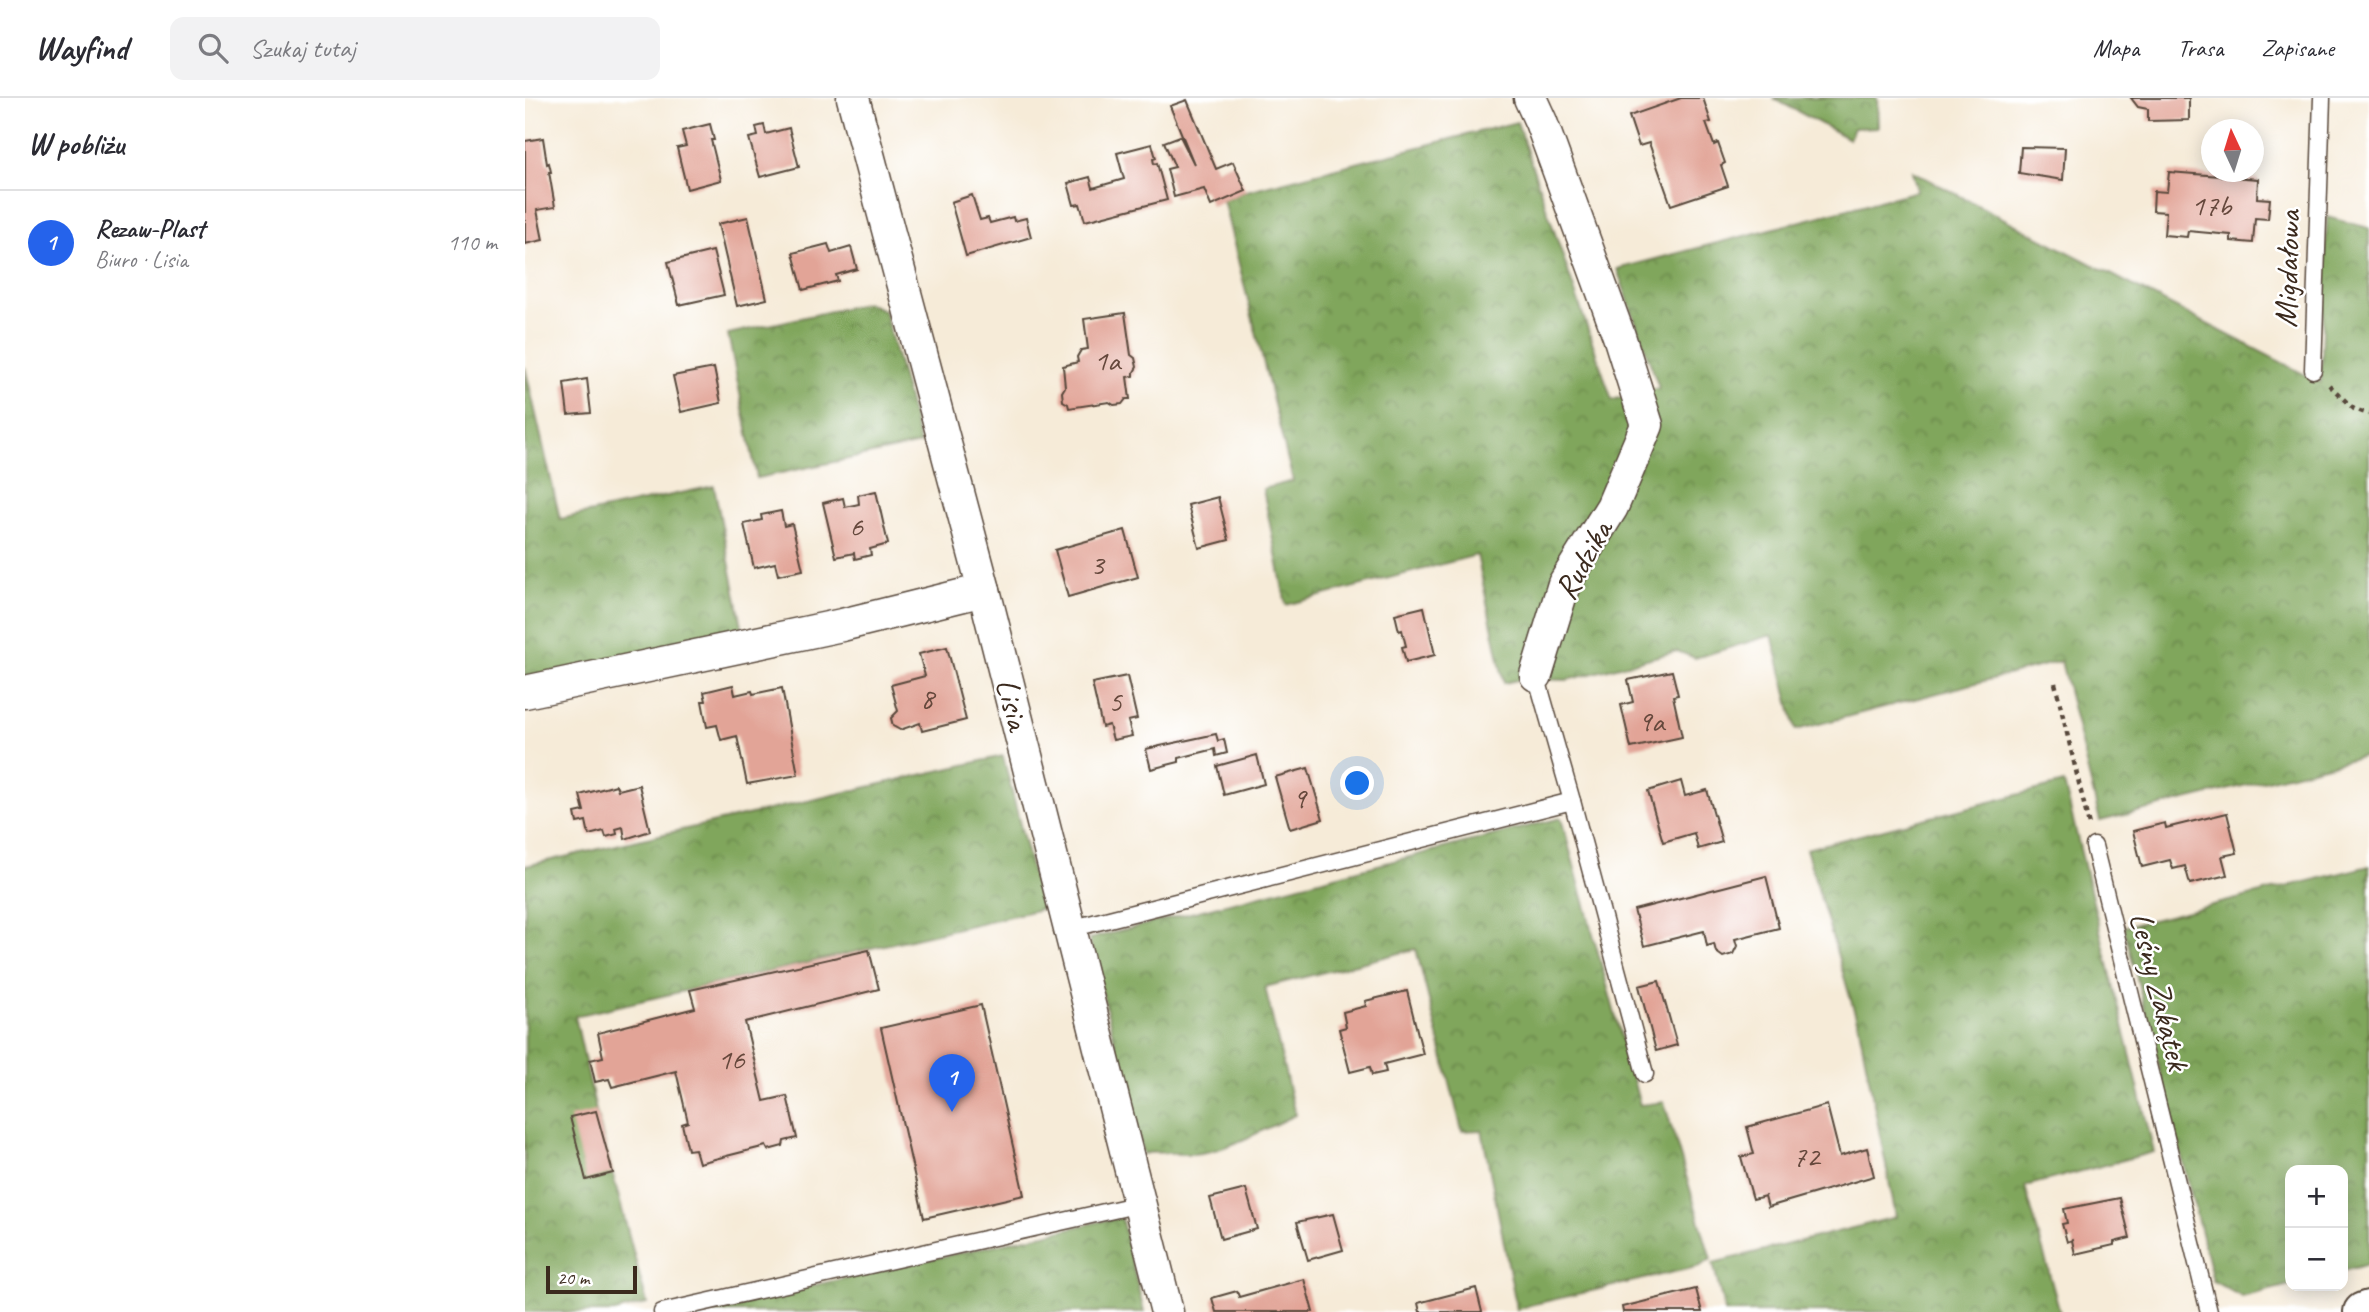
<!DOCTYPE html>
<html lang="pl">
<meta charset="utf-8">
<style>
:root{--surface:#fff;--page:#f2f2f3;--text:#2b2b33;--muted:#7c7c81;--line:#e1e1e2;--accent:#2563eb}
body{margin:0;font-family:Caveat,sans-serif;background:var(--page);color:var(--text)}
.controls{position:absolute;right:21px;bottom:21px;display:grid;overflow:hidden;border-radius:14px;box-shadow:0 4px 18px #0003}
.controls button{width:63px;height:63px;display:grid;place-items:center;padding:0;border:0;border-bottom:2px solid var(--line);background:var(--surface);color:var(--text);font:35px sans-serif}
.compass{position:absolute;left:1676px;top:21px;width:63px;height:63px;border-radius:50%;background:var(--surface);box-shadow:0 4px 18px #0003;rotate:356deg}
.scale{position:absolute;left:21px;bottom:18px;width:91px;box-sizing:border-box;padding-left:7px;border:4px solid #3b2a1e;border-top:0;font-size:19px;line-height:24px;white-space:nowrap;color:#3b2a1e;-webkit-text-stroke:5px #fff;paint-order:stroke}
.you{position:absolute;left:833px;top:686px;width:24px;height:24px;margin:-18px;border:5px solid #fff;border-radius:50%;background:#1a73e8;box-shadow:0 0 0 10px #1a73e833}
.badge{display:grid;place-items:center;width:46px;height:46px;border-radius:50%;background:var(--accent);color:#fff;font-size:23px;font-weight:700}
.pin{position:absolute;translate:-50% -58px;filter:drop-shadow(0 2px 4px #0008)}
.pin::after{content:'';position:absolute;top:37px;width:24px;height:21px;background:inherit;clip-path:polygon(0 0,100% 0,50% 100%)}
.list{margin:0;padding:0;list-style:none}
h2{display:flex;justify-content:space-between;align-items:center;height:91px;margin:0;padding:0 28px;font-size:30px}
h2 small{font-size:23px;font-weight:400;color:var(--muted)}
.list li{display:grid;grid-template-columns:46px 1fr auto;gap:21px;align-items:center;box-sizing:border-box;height:105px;padding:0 28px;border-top:2px solid var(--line)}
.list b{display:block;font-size:26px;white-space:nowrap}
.list p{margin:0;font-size:23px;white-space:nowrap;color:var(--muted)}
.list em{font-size:23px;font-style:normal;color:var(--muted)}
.icon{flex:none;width:38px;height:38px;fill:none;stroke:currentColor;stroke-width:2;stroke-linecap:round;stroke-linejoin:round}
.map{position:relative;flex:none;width:1844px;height:1214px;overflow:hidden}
header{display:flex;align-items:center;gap:42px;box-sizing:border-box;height:98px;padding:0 35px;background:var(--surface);border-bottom:2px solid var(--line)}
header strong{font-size:33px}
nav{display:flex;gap:38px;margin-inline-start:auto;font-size:24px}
.search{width:490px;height:63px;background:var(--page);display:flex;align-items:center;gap:18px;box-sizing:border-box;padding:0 24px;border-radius:14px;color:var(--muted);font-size:26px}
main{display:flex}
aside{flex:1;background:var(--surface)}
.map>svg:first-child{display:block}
.forest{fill:url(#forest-crowns);stroke:#5e683d;stroke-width:2}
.building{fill:#e2a497}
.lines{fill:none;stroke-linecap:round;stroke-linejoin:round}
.service-casing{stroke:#57473a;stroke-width:19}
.minor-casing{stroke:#57473a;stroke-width:35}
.tertiary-casing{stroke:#57473a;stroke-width:42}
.path{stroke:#57473a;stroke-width:4.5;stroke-dasharray:5 5;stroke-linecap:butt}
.service{stroke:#fff;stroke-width:16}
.minor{stroke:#fff;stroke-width:32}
.tertiary{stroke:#fff;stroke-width:38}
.labels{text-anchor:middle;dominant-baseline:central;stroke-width:5;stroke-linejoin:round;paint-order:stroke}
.number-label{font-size:30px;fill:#65483c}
.street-label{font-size:33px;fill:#3b2a1e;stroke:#fff}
</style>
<header>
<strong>Wayfind</strong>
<div class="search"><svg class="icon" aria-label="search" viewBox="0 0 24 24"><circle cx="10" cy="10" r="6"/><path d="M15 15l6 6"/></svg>Szukaj tutaj</div>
<nav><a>Mapa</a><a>Trasa</a><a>Zapisane</a></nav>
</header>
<main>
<aside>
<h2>W pobliżu<small></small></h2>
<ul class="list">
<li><span class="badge">1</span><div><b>Rezaw-Plast</b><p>Biuro · Lisia</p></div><em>110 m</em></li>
</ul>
</aside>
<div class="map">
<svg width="1844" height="1214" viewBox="0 0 1844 1214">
<defs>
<pattern id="forest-crowns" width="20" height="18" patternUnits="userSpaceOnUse" patternTransform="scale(1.75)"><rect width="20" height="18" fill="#80a65c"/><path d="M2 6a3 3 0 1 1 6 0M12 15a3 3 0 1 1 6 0" fill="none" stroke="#6a874b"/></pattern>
</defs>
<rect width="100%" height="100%" fill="#fff"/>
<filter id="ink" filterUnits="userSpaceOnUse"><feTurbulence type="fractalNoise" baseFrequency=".0143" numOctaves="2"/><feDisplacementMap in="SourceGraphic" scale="14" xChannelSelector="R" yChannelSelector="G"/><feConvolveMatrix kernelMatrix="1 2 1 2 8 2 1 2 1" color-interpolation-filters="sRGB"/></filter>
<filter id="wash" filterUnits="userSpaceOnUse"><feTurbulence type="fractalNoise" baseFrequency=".00686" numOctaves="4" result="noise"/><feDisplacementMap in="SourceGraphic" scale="28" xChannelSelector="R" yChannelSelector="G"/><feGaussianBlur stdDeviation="1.57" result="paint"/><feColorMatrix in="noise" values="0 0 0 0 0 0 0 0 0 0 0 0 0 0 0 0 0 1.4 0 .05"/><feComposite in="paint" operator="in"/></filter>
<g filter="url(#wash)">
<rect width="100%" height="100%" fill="#f6ebd8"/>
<!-- forest -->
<g class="forest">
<path d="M1248 0H1352L1353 29 1329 30 1324 41Z"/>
<path d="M992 24 1087 302 1134 290 1092 171 1392 93 1387 73 1796 285 1802 119 1844 130V657L1575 723 1536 563 1271 632 1247 537 1170 560 1152 553 1042 582 997 581 979 585 952 457 761 507 738 391 768 383 698 102 721 93Z"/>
<path d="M342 205 359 212 395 346 232 380 203 236Z"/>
<path d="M0 269 35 421 189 388 218 533 0 580Z"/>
<path d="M478 658 516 811 50 918 71 1013 122 1206 89 1214H0V768Z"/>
<path d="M1539 685 1629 1054 1500 1088 1535 1214H1200L1188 1165 1371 1119 1334 929 1281 751Z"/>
<path d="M1036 720 1115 1007 1139 1004 1186 1161 1175 1168 1005 1207 992 1212 957 1032 937 1033 891 851 740 889 770 1017C738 1031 703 1054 667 1056 650 1057 635 1052 618 1056L564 841Z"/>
<path d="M1844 768V1166L1818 1173V1072H1765V1187L1717 1199 1688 1183 1599 829Z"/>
<path d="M596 1119 619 1214H168Z"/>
</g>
<g id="blocks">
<!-- building -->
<g class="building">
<path d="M1156 0H1178L1186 24 1181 25 1189 47 1193 45 1200 65 1196 67 1203 88 1146 107 1124 45 1114 48 1104 18Z"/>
<path d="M1606 0H1664V22L1623 23V11L1613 9Z"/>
<path d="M662 2 691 71 708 64 721 93 686 108 679 91 649 99 642 71 650 69 639 44 655 38 669 66 645 8Z"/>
<path d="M185 26 189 42H186L196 82 162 91 152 50 161 48 157 33Z"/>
<path d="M239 27 241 36 264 30 274 69 235 79 224 40 233 38 231 29Z"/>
<path d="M18 40 22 66 24 65 26 74H24L30 109 12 112 18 142 0 146V43Z"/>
<path d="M627 46 631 60 628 61 629 66 632 65 642 102 560 123 555 106 549 107 543 85 565 79 568 90 599 81 592 55Z"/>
<path d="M1496 49 1540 50 1538 82 1494 75Z"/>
<path d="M1644 74 1733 81 1732 100 1745 101 1743 121 1730 120 1728 145 1706 143V137L1663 133 1662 139 1639 137 1641 114 1628 113 1629 93 1642 94Z"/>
<path d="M447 97 455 122 463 120 465 125 488 119 489 123 501 120 506 139 441 158 426 104Z"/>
<path d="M223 119 242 201 212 208 193 126Z"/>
<path d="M303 146 306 155 326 149 332 171 311 177 313 183 278 192 268 155Z"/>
<path d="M188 153 199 197 154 207 143 164Z"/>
<path d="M600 215 606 257 610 260 612 269 609 274V278L602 279 605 301H601L597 306 589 307 584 304 544 310 543 306 538 303 537 294 540 289 538 268 553 264 552 259 556 252 563 251 559 221Z"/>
<path d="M189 270 196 305 156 314 148 278Z"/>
<path d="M62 281 66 315 43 317 39 285Z"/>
<path d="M351 393 363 446 345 451 346 457 330 461 329 455 311 459 298 405 318 400 320 409 334 406 333 397Z"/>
<path d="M693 399 704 442 674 450 663 407Z"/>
<path d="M256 413 259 428 267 426 278 472 253 477 250 465 229 470 219 426 237 422 236 417Z"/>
<path d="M600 432 613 479 543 499 530 452Z"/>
<path d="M899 509 910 557 881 564 877 549 881 548 877 532 874 533 870 516Z"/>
<path d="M422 549 441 622 397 633 395 625 375 632 368 628 366 620 373 613 366 587 400 578 394 556Z"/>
<path d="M1147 573 1153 597 1148 598 1157 639 1106 650 1096 607 1108 604 1103 582Z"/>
<path d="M602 578 612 621 603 623 607 638 588 642 584 627 577 629 567 585Z"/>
<path d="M208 587 210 597 227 593 228 596 257 590 273 677 222 686 212 638 196 642 192 627 182 629 177 603H181L179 594Z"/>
<path d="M691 636 693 643 699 641 702 655 691 658 690 651 654 660V664L626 671 621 651Z"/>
<path d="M732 657 739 686 699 697 692 668Z"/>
<path d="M783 670 798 721 765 731 750 679Z"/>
<path d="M1156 683 1160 698 1182 692 1197 744 1173 751 1169 735 1138 744 1123 693Z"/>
<path d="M91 687 93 692 114 687 125 733 100 741 98 729 91 731 92 736 81 739 79 733 64 737 61 723 52 725 50 715 59 713 55 697Z"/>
<path d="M1702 715 1712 755 1697 758 1702 777 1665 786 1660 768 1648 771 1645 762 1617 769 1608 733 1640 725 1641 730Z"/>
<path d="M1241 778 1254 830 1210 841 1212 848 1208 856 1198 859 1191 854 1189 846 1182 848 1179 833 1119 848 1109 812Z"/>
<path d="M344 852 354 891 220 924 239 1003 262 998 272 1040 259 1043 258 1048 243 1052 241 1048 174 1065 170 1051 163 1052 157 1026 163 1024 151 973 87 989 84 981 70 984 65 962 78 959 73 935 170 910 165 892Z"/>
<path d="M1134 883 1152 947 1131 953 1114 888Z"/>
<path d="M882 893 898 956 859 966 861 974 847 977 845 969 825 974 814 931 821 929 818 914 841 908 840 903Z"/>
<path d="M456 907 499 1097 399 1120 356 930Z"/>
<path d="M1302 1007 1315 1058 1342 1050 1349 1078 1243 1109 1240 1098 1228 1101 1216 1059 1229 1056 1222 1029Z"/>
<path d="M71 1013 88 1075 61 1082 45 1019Z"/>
<path d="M721 1091 732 1131 696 1141 685 1100Z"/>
<path d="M1595 1100 1605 1140 1589 1144V1147L1550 1156 1547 1142 1542 1144 1537 1126 1542 1125 1539 1111Z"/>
<path d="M808 1116 818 1152 783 1162 772 1124Z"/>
<path d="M779 1181 788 1214H691L687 1200 712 1193 714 1199Z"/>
<path d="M951 1190 957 1214H895L893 1205Z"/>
<path d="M1171 1191 1177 1214H1098L1097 1209Z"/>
</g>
</g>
</g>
<g filter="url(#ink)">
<use href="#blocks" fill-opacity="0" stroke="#57473a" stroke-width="2"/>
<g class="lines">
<!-- service casing -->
<g class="service-casing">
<g id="service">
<path d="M1788 272 1797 0"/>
<path d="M1011 577 1047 703 1120 976"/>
<path d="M1569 748 1684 1214"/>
<path d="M545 831 1047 703"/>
<path d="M137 1214 615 1106"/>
</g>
</g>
<!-- minor casing -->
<g class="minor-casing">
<g id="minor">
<path d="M328 0 459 492 642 1214"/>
<path d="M1005 0 1016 24 1094 238 1122 327 1087 409 1039 486 1011 577"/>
<path d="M0 594 317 527 459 492"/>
</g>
</g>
<!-- tertiary casing -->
<g class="tertiary-casing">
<path id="tertiary" d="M1838 1214 1844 1212"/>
</g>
<!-- path -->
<g class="path">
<path d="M1804 287 1829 311 1844 316"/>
<path d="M1530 585 1564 727"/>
</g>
<!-- service -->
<use href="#service" class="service"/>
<!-- minor -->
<use href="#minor" class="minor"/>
<!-- tertiary -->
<use href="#tertiary" class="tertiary"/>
</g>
</g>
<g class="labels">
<!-- number labels -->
<g class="number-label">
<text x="1686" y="107">17b</text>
<text x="582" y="262">1a</text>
<text x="331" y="428">6</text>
<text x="572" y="466">3</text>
<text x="402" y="600">8</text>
<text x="590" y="603">5</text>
<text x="1126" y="623">9a</text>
<text x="774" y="700">9</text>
<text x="206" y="961">16</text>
<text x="1281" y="1058">72</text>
</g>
<!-- street labels -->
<g class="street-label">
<text transform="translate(1762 171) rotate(-88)">Migdałowa</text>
<text transform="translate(1058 462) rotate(-61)">Rudzika</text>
<text transform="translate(488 606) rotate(76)">Lisia</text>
<text transform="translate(1635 893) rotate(76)">Leśny Zakątek</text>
</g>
</g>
</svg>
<div class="controls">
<button>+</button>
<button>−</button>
</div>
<svg class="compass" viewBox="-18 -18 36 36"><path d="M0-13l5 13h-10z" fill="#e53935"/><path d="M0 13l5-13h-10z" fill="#7c7c81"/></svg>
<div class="scale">20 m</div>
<div class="you"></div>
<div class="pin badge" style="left:427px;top:1014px">1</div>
</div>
</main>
